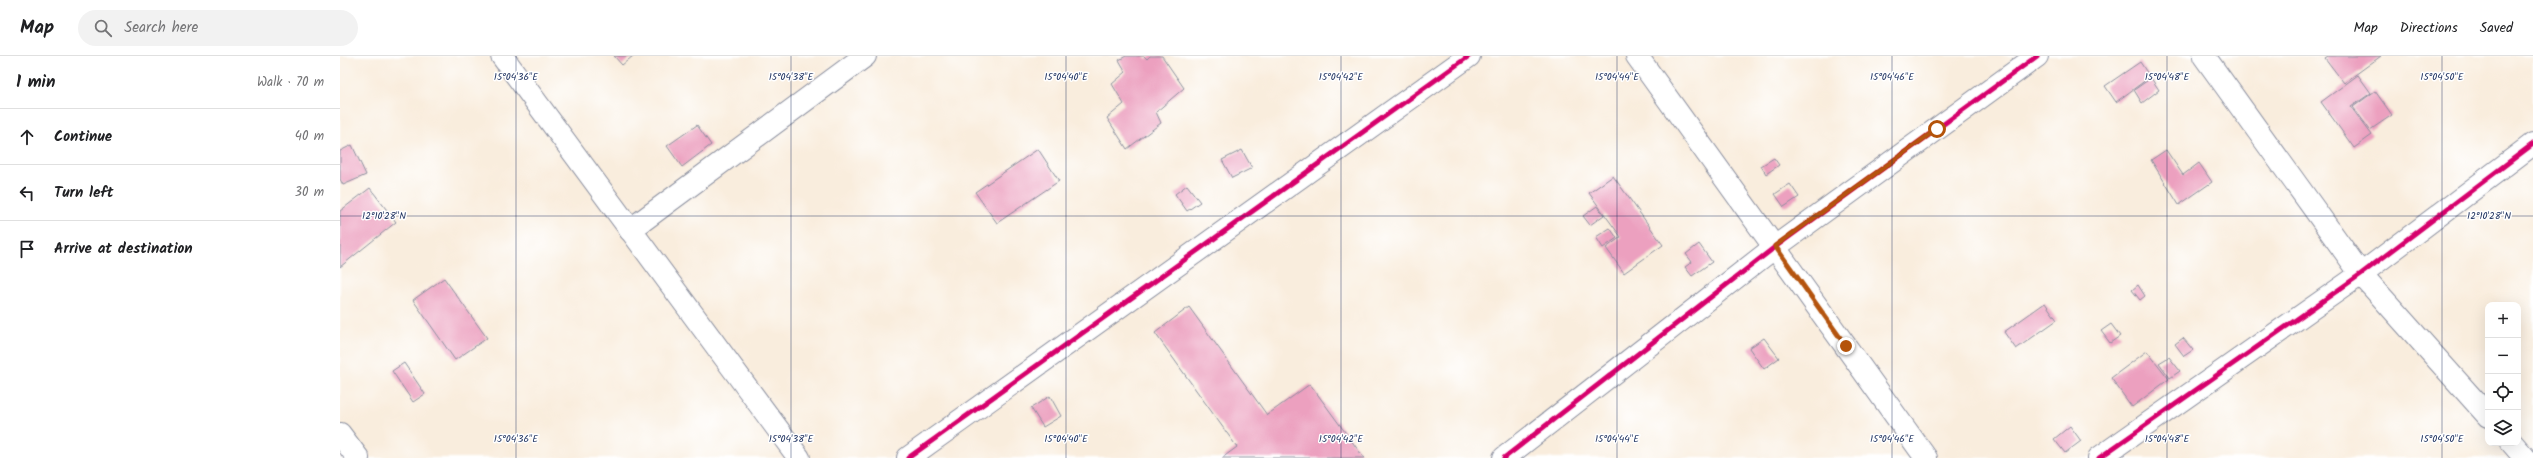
<!DOCTYPE html>
<meta charset="utf-8">
<style>
:root{--surface:#fff;--page:#f2f2f2;--text:#202124;--muted:#757577;--line:#e0e0e0}
body{margin:0;font-family:Kalam,sans-serif;background:var(--page);color:var(--text)}
.controls{position:absolute;right:12px;bottom:12px;display:grid;overflow:hidden;border-radius:8px;box-shadow:0 4px 16px #0002}
.controls button{width:36px;height:36px;display:grid;place-items:center;padding:0;border:0;border-bottom:1px solid var(--line);background:var(--surface);color:var(--text);font:20px sans-serif}
.stop{position:absolute;width:12px;height:12px;margin:-9px;border:3px solid #b45309;border-radius:50%;background:#fff}
.stop.end{background:#b45309;border-color:#fff;box-shadow:0 1px 4px #0008}
.list{margin:0;padding:0;list-style:none}
h2{display:flex;justify-content:space-between;align-items:center;height:52px;margin:0;padding:0 16px;font-size:17px}
h2 small{font-size:13px;font-weight:400;color:var(--muted)}
.list li{display:grid;grid-template-columns:26px 1fr auto;gap:12px;align-items:center;box-sizing:border-box;height:56px;padding:0 16px;border-top:1px solid var(--line)}
.list b{display:block;font-size:15px;white-space:nowrap}
.list em{font-size:13px;font-style:normal;color:var(--muted)}
.icon{flex:none;width:22px;height:22px;fill:none;stroke:currentColor;stroke-width:2;stroke-linecap:round;stroke-linejoin:round}
.map{position:relative;flex:none;width:2193px;height:402px;overflow:hidden}
header{display:flex;align-items:center;gap:24px;box-sizing:border-box;height:56px;padding:0 20px;background:var(--surface);border-bottom:1px solid var(--line)}
header strong{font-size:19px}
nav{display:flex;gap:22px;margin-inline-start:auto;font-size:14px}
.search{width:280px;height:36px;background:var(--page);display:flex;align-items:center;gap:10px;box-sizing:border-box;padding:0 14px;border-radius:22px;color:var(--muted);font-size:15px}
main{display:flex}
aside{flex:1;background:var(--surface)}
.map>svg:first-child{display:block}
.building{fill:#eca0bf}
.lines{fill:none;stroke-linecap:round;stroke-linejoin:round}
.minor-casing{stroke:#8a8e9e;stroke-width:24}
.minor{stroke:#fff;stroke-width:22}
.cycleway-casing{stroke:#fff;stroke-width:8}
.cycleway{stroke:#d6006c;stroke-width:5}
.route{stroke:#b45309;stroke-width:5}
.ticks{fill:none;stroke:#1b2f5e;stroke-width:1;stroke-opacity:0.45}
.ticks-label{font-size:10px;text-anchor:middle;fill:#1b2f5e;stroke:#fff;stroke-width:3;stroke-linejoin:round;paint-order:stroke}
</style>
<header>
<strong>Map</strong>
<div class="search"><svg class="icon" aria-label="search" viewBox="0 0 24 24"><circle cx="10" cy="10" r="6"/><path d="M15 15l6 6"/></svg>Search here</div>
<nav><a>Map</a><a>Directions</a><a>Saved</a></nav>
</header>
<main>
<aside>
<h2>1 min<small>Walk · 70 m</small></h2>
<ul class="list">
<li><svg class="icon" aria-label="ahead" viewBox="0 0 24 24"><path d="M12 20V5M6 11l6-6 6 6"/></svg><div><b>Continue</b></div><em>40 m</em></li>
<li><svg class="icon" aria-label="left" viewBox="0 0 24 24"><path d="M17 20v-9H6M10 6l-5 5 5 5"/></svg><div><b>Turn left</b></div><em>30 m</em></li>
<li><svg class="icon" aria-label="arrive" viewBox="0 0 24 24"><path d="M6 21V4h12l-3 4 3 4H6"/></svg><div><b>Arrive at destination</b></div></li>
</ul>
</aside>
<div class="map">
<svg width="2193" height="402" viewBox="0 0 2193 402">
<rect width="100%" height="100%" fill="#fff"/>
<filter id="ink" filterUnits="userSpaceOnUse"><feTurbulence type="fractalNoise" baseFrequency=".025" numOctaves="2"/><feDisplacementMap in="SourceGraphic" scale="8" xChannelSelector="R" yChannelSelector="G"/><feConvolveMatrix kernelMatrix="1 2 1 2 8 2 1 2 1" color-interpolation-filters="sRGB"/></filter>
<filter id="wash" filterUnits="userSpaceOnUse"><feTurbulence type="fractalNoise" baseFrequency=".012" numOctaves="4" result="noise"/><feDisplacementMap in="SourceGraphic" scale="16" xChannelSelector="R" yChannelSelector="G"/><feGaussianBlur stdDeviation="0.9" result="paint"/><feColorMatrix in="noise" values="0 0 0 0 0 0 0 0 0 0 0 0 0 0 0 0 0 1.4 0 .05"/><feComposite in="paint" operator="in"/></filter>
<g filter="url(#wash)">
<rect width="100%" height="100%" fill="#f9eddd"/>
<g id="blocks">
<!-- building -->
<g class="building">
<path d="M274 0H293L282 9Z"/>
<path d="M786 0H804L807 3 810 0H822L844 32 816 56 821 67 787 93 767 62 784 48 772 28 786 16 779 4Z"/>
<path d="M1988 0H2041L2004 27 1985 2Z"/>
<path d="M1800 6 1810 21 1776 46 1765 30Z"/>
<path d="M2018 19 2031 37 2011 51 2032 79 2014 92 1981 46Z"/>
<path d="M1811 22 1819 34 1802 47 1794 34Z"/>
<path d="M2035 35 2052 59 2030 74 2013 51Z"/>
<path d="M357 69 371 89 342 111 327 90Z"/>
<path d="M12 89 26 119 3 129 0 123V95Z"/>
<path d="M698 93 719 125 657 167 635 136Z"/>
<path d="M902 94 912 112 892 122 882 104Z"/>
<path d="M1826 94 1843 119 1859 107 1872 126 1839 149 1811 104Z"/>
<path d="M1434 102 1439 109 1426 118 1421 110Z"/>
<path d="M1273 120 1323 189 1284 217 1266 192 1281 181 1249 137Z"/>
<path d="M1450 128 1459 141 1444 151 1435 138Z"/>
<path d="M847 129 860 146 847 155 835 138Z"/>
<path d="M30 132 56 166 0 211V155Z"/>
<path d="M1257 150 1264 159 1250 169 1243 160Z"/>
<path d="M1270 172 1277 182 1263 192 1256 181Z"/>
<path d="M1359 188 1372 206 1352 220 1345 211 1352 206 1346 198Z"/>
<path d="M104 222 147 282 115 304 73 244Z"/>
<path d="M1798 229 1805 240 1800 244 1792 234Z"/>
<path d="M1705 247 1717 264 1676 293 1664 276Z"/>
<path d="M849 251 927 359 970 328 1024 402H882L897 391 815 277Z"/>
<path d="M1771 268 1780 280 1770 287 1761 275Z"/>
<path d="M1424 282 1439 302 1424 313 1409 292Z"/>
<path d="M1843 282 1853 294 1844 300 1835 288Z"/>
<path d="M1807 295 1829 323 1792 351 1771 322Z"/>
<path d="M1829 301 1840 315 1830 322 1819 307Z"/>
<path d="M64 307 85 338 73 346 52 315Z"/>
<path d="M710 340 721 360 703 371 691 352Z"/>
<path d="M1730 370 1741 385 1725 397 1714 383Z"/>
</g>
</g>
</g>
<g filter="url(#ink)">
<use href="#blocks" fill-opacity="0" stroke="#8a8e9e" stroke-width="1"/>
<g class="lines">
<!-- minor casing -->
<g class="minor-casing">
<g id="minor">
<path d="M162 0 459 402"/>
<path d="M1297 0 1586 402"/>
<path d="M1864 0 2021 218 2148 360"/>
<path d="M290 174 525 0"/>
<path d="M0 378 18 402"/>
<path d="M2172 387 2185 402"/>
<path d="M568 402 1129 0"/>
<path d="M1164 402 1435 191 1697 0"/>
<path d="M1759 402 2021 218 2193 88"/>
</g>
</g>
<!-- minor -->
<use href="#minor" class="minor"/>
<!-- cycleway casing -->
<g class="cycleway-casing">
<g id="cycleway">
<path d="M568 402 1129 0"/>
<path d="M1164 402 1435 191 1697 0"/>
<path d="M1759 402 2021 218 2193 88"/>
</g>
</g>
<!-- cycleway -->
<use href="#cycleway" class="cycleway"/>
</g>
</g>
<g class="lines" filter="url(#ink)">
<!-- route -->
<path class="route" d="M1506 290 1435 190 1597 73"/>
</g>
<!-- ticks -->
<path class="ticks" d="M176 0V402M451 0V402M726 0V402M1001 0V402M1277 0V402M1552 0V402M1827 0V402M2102 0V402M0 160H2193"/>
<g class="ticks-label">
<text x="176" y="24">15°04'36"E</text>
<text x="451" y="24">15°04'38"E</text>
<text x="726" y="24">15°04'40"E</text>
<text x="1001" y="24">15°04'42"E</text>
<text x="1277" y="24">15°04'44"E</text>
<text x="1552" y="24">15°04'46"E</text>
<text x="1827" y="24">15°04'48"E</text>
<text x="2102" y="24">15°04'50"E</text>
<text x="44" y="163">12°10'28"N</text>
<text x="2149" y="163">12°10'28"N</text>
<text x="176" y="386">15°04'36"E</text>
<text x="451" y="386">15°04'38"E</text>
<text x="726" y="386">15°04'40"E</text>
<text x="1001" y="386">15°04'42"E</text>
<text x="1277" y="386">15°04'44"E</text>
<text x="1552" y="386">15°04'46"E</text>
<text x="1827" y="386">15°04'48"E</text>
<text x="2102" y="386">15°04'50"E</text>
</g>
</svg>
<div class="controls">
<button>+</button>
<button>−</button>
<button><svg class="icon" aria-label="locate" viewBox="0 0 24 24"><circle cx="12" cy="12" r="6"/><path d="M12 2v4M12 18v4M2 12h4M18 12h4"/></svg></button>
<button><svg class="icon" aria-label="layers" viewBox="0 0 24 24"><path d="M12 4l9 5-9 5-9-5zM3 14l9 5 9-5"/></svg></button>
</div>
<div class="stop" style="left:1597px;top:73px"></div>
<div class="stop end" style="left:1506px;top:290px"></div>
</div>
</main>
